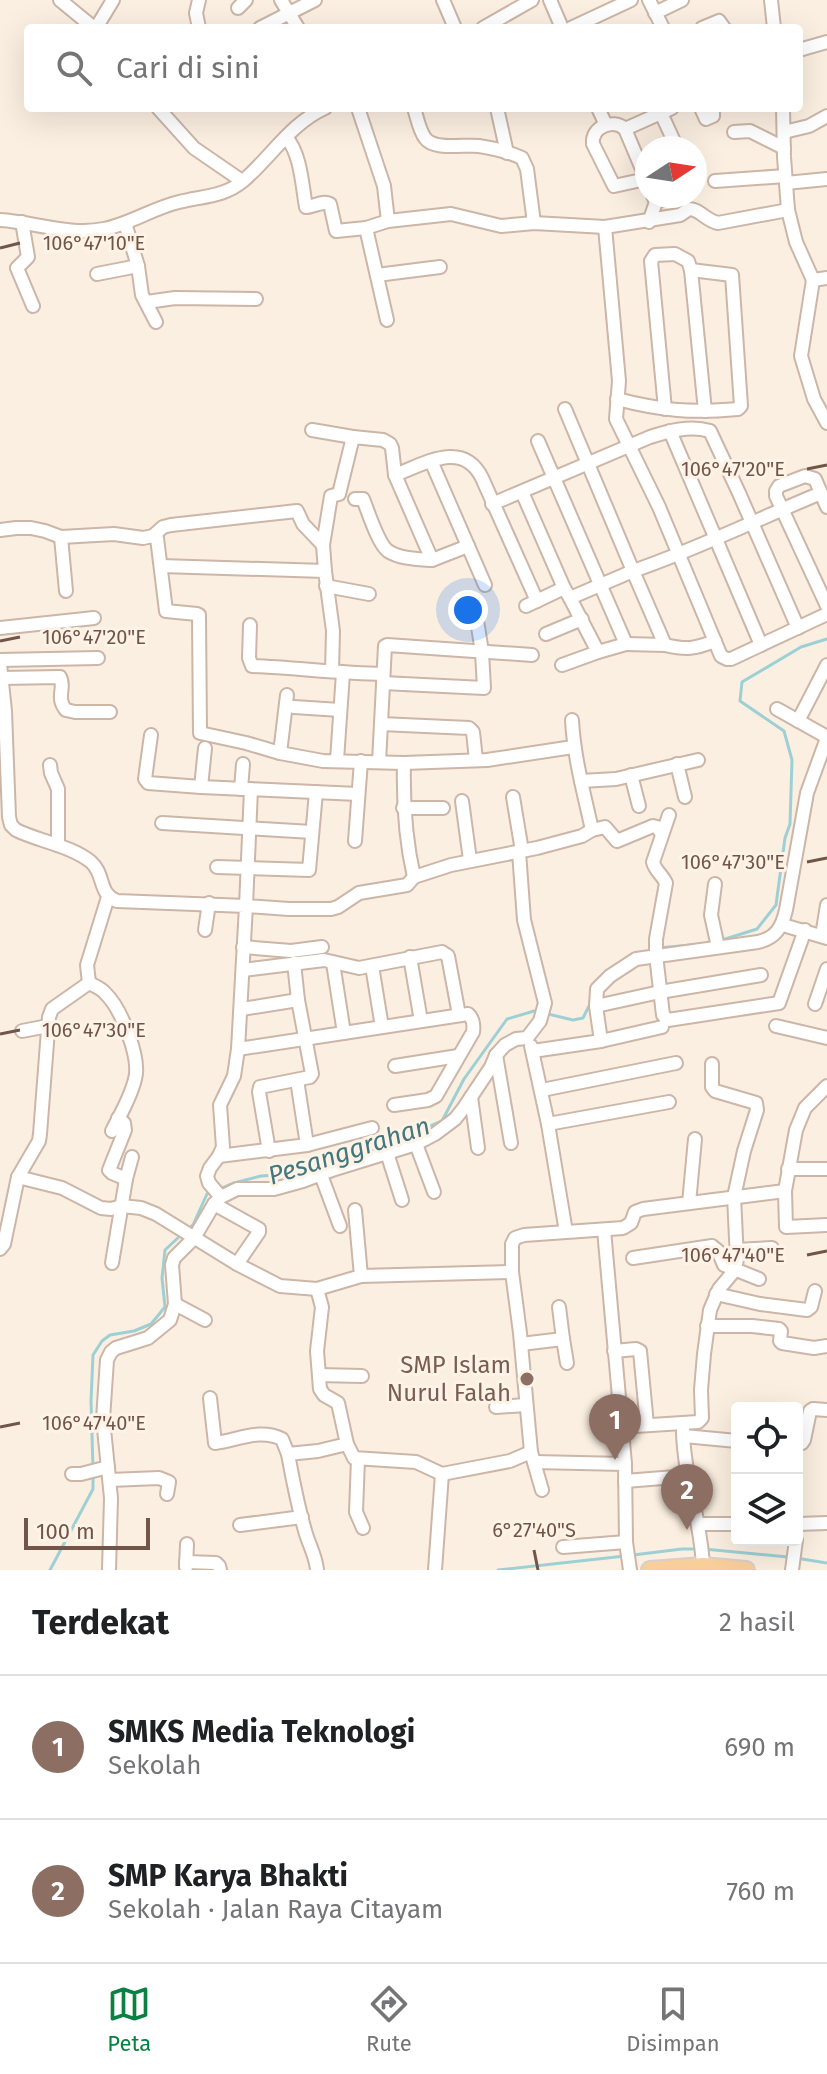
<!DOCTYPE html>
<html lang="id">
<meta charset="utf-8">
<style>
:root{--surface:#fff;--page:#f6f6f6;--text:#202124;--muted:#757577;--line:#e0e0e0;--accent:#0b8043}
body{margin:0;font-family:"Fira Sans",sans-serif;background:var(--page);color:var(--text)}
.controls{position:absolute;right:24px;bottom:24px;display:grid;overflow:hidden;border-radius:8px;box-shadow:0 8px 32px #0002}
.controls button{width:72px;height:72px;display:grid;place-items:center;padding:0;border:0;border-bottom:2px solid var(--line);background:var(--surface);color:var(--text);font:40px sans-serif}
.compass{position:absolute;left:635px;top:136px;width:72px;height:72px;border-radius:50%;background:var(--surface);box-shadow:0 8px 32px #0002;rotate:78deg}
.scale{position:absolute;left:24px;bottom:20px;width:126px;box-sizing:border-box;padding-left:8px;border:4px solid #715549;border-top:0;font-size:22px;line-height:28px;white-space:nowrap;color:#715549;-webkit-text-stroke:6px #fef3e6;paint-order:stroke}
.you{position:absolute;left:468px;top:610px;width:28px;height:28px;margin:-20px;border:6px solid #fff;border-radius:50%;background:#1a73e8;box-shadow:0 0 0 12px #1a73e833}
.badge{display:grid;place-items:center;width:52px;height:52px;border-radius:50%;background:var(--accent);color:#fff;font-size:26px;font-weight:700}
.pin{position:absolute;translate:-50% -66px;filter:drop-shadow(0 2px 4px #0008)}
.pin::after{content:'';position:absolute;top:42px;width:28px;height:24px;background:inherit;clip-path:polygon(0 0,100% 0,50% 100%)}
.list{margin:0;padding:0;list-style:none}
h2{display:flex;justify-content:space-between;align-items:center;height:104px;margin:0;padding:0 32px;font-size:34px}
h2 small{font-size:26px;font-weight:400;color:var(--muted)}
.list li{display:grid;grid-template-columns:52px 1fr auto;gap:24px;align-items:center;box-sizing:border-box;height:144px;padding:0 32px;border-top:2px solid var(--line)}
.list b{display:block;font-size:30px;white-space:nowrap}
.list p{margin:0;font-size:26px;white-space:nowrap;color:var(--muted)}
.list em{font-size:26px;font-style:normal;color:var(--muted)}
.icon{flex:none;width:44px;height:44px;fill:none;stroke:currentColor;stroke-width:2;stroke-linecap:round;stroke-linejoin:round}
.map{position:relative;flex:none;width:827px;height:1570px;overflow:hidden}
.search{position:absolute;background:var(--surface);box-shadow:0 8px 32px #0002;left:24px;right:24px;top:24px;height:88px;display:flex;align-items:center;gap:20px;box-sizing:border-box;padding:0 28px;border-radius:8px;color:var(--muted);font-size:30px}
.sheet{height:392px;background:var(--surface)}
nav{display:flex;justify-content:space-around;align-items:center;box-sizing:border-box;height:112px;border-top:2px solid var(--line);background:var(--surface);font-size:22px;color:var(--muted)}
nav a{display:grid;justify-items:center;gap:4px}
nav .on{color:var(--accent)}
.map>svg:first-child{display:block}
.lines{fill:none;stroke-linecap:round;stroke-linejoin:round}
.stream{stroke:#9dd0d5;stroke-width:3}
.minor-casing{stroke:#cbb6a8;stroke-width:16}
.major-casing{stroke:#d7cfcc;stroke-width:20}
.minor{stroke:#fff;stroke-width:12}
.major{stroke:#f8cf9b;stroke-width:16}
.ticks{fill:none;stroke:#715549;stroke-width:3}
.education-dot{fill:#8d6e63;stroke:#fef3e6;stroke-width:3}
.labels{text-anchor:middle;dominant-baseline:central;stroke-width:6;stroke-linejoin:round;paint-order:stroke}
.education-label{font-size:24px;fill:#785e54;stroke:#fef3e6;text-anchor:end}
.water-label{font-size:26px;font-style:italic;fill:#41777d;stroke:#fef3e6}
.ticks-label{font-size:20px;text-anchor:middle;fill:#715549;stroke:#fef3e6;stroke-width:6;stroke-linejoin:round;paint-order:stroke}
</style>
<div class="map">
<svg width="827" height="1570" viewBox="0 0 827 1570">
<rect width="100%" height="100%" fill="#fbefe1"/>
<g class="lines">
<!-- stream -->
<g class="stream">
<path d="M722 940 757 929 776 905 785 838 790 824 792 760 784 731 740 701 742 682 801 647 827 639"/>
<path d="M658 948 691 945"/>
<path d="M548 1014 573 1020 583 1018 590 1004"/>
<path d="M220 1189 234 1183 261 1176 288 1174 337 1157 390 1143 442 1121 464 1079 507 1019 534 1011 540 1012"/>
<path d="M187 1230 193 1225 207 1194 213 1192"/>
<path d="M93 1469 91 1401 93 1355 102 1341 110 1335 134 1331 151 1324 165 1307 162 1278 165 1250 181 1235"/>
<path d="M704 1549 788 1557"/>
<path d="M633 1555 682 1549H697"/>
<path d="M796 1558 827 1563"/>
<path d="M50 1570 93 1489V1477"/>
<path d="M498 1570 625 1556"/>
</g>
<!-- minor casing -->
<g class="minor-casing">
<g id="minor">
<path d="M60 0 94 28"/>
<path d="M281 0 298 28"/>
<path d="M443 0 455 28"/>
<path d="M550 0 562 28"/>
<path d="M649 0 663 28"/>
<path d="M771 0 774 28"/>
<path d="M238 8 246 0"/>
<path d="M655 13 682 0"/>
<path d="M96 28 113 0"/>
<path d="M199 28 196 13 199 0"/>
<path d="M260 28 315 0"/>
<path d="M483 28 532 0"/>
<path d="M571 28 631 0"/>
<path d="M702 28 719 21 724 28"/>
<path d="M799 50 827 42"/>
<path d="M158 108 194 148 242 181"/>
<path d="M358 108 384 186 388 221 451 214 501 226 534 223 605 227 680 215 689 209C700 209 706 221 718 223L788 210"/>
<path d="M414 108C417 117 419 130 425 138 434 151 465 144 479 146 493 148 509 152 522 158L527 169 534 223"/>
<path d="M497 108 507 153"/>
<path d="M598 108 606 125"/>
<path d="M672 108 661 113 677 148"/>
<path d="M701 108 706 119 713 116V108"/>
<path d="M783 108 784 157 788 210 796 242 813 280 827 278"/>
<path d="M625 129 661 113"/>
<path d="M734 132 750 131 784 148"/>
<path d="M784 132 809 126 827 116"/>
<path d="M286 137C301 154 302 185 306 207 314 207 322 200 330 204L336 231 366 228"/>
<path d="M646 179 614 186 593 144C591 127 613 118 625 129L647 181"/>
<path d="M715 181 785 176"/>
<path d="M786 183 827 179"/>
<path d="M656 202 673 196"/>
<path d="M0 220C34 222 70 236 104 229 130 224 153 208 179 202 202 196 224 197 243 181 271 157 291 123 325 108"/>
<path d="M22 222 28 257 17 268 33 306"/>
<path d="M649 222 656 202 653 196"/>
<path d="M125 223 138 266 142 295 156 322"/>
<path d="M605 227 619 381 616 419 659 507 721 656 727 659H731L827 614"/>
<path d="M691 270 705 411"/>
<path d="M97 274 138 266"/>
<path d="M377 275 440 267"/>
<path d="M813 280 801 356 814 399 827 423"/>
<path d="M147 302 175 298 256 299"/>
<path d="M387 320 366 228 388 221"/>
<path d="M617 399C663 411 692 413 738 409L741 406 732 275 691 270 688 261 675 254 655 255 651 261 665 409"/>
<path d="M565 409 633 571C697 549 758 519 821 493"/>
<path d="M312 430 353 437"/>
<path d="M670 431 761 645"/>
<path d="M538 441 626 644 598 652 570 598"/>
<path d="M431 461 485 585"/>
<path d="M395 475C424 464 463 439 482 478L537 601"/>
<path d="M522 492 564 588 570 598 633 571 665 645C687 650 694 649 715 641"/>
<path d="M355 499H363C368 511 378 544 388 551 400 559 418 559 432 560"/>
<path d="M492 504 650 437C669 431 690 425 710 431L739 493 798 628"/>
<path d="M827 507 815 479 805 476 779 486 776 491V496L827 606"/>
<path d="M0 530 16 528H31L45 531 61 537 114 534 143 538 153 536 157 538 166 611 197 614 199 615 200 733 246 743 280 753 323 761 404 763 487 760 573 747"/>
<path d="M153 536 163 527 171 525 297 511 303 524 323 545"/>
<path d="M61 537 66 591"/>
<path d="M161 566 325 571 333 631 332 671"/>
<path d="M325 571 323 545 331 496 339 494 353 437 383 440 390 444 392 448 395 475 432 560 468 546"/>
<path d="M326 586 369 594"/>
<path d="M526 606 564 588"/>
<path d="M250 625 249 658 252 666C296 668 340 673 383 674"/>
<path d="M0 628 94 618"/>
<path d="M546 634 582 619"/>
<path d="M626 644 665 645"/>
<path d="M0 660 98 658"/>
<path d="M0 664 5 711 9 817 11 825 16 830C38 841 72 846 91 862 105 874 98 894 117 901L246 906 238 1049 234 1076 220 1105 223 1147 219 1156 210 1168 207 1176 209 1183 221 1197"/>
<path d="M562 665 598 652"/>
<path d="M1 678 60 677C66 688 55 697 66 710L75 712H110"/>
<path d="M383 683 484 688 482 652 475 608"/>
<path d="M294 707 340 710"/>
<path d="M777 709 827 737"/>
<path d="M798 721 827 665"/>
<path d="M381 724 469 728 473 732 476 760"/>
<path d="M151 735 145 779 148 783 201 787 358 794"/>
<path d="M280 753 287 695"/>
<path d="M337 760 343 673"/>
<path d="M379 762 385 646 387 645 532 655"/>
<path d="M404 763C403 802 405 838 414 877"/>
<path d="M677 764 685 797"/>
<path d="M50 765 51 773 58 789V845"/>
<path d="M631 775 639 806"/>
<path d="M581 781 616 779 698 760"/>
<path d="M201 787 205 748"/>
<path d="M241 789 243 764"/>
<path d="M251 789 246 906 289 909H331L338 907 359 893 407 885 414 877 451 865 537 848 582 836 592 830C584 793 574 758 572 720"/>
<path d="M513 797 522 851"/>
<path d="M462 801 470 860"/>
<path d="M403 808H443"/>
<path d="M669 815 653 862C655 871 662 874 666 883L656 939V955L663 1015 668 1020 779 1003 805 930"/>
<path d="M162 823 312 832"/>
<path d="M592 830 605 827 617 841 653 826 657 827 662 834"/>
<path d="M355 841 361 761"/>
<path d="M217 867 309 870 316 792"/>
<path d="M715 884 711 915 718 947"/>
<path d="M783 925 827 938"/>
<path d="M205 930 209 903"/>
<path d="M822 936 827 905"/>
<path d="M243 947 291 951 322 947"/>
<path d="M410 957 421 1021"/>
<path d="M333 963 344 1033"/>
<path d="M372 966 382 1027"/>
<path d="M243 970 324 960 359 968 442 952 448 956 459 1015"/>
<path d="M89 983C95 986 101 988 105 993 121 1008 141 1058 135 1079 131 1097 120 1115 112 1131"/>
<path d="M89 983 87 965 108 897"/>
<path d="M815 1004 827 969"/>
<path d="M596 1006 660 992 761 975"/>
<path d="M242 1009 298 1000"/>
<path d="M776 1026 827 1038"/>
<path d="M22 1031 48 1026"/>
<path d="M601 1041 662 1027"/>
<path d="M531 1046 548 1124 566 1232"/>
<path d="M238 1049 468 1014C473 1018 474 1026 473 1032L436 1096 428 1100 394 1105"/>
<path d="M533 1051 601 1041 596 1006 597 989 610 976 636 959 758 942C776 938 782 927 786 910L807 793 827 738"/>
<path d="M496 1055 511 1143"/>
<path d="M395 1066 458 1056"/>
<path d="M827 1086 805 1108 796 1130 785 1191 786 1227 827 1225"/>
<path d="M542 1090 676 1063"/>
<path d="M471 1097 478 1148"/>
<path d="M118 1118 124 1123 125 1130 109 1170 112 1173 126 1179"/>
<path d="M548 1124 669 1102"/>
<path d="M416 1144 434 1192"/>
<path d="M307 1145 372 1128"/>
<path d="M269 1151 259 1092 260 1087 310 1077 312 1074 298 1000 294 963"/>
<path d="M387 1153 402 1200"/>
<path d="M219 1156 307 1145 297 1080"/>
<path d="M788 1169H827"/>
<path d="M321 1175 340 1226"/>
<path d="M18 1177 62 1188 101 1208 111 1209 122 1206 141 1208 156 1214 237 1264 280 1286 317 1289 361 1276 355 1210"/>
<path d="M689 1203 695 1139"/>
<path d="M214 1204 259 1229V1232L237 1264"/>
<path d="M604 1230 625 1464 626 1542 630 1570"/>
<path d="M0 1249 4 1244 18 1177 39 1141 40 1134 49 1017 52 1009 89 983"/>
<path d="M736 1250 772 1248"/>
<path d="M633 1258 712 1246 718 1251 724 1265 759 1279"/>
<path d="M112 1263 126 1179 132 1157"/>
<path d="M361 1276 512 1272"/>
<path d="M317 1289 322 1307 317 1351 320 1389 324 1395 338 1403 347 1444 354 1458 416 1462 442 1474 510 1461 531 1452"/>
<path d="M716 1294 760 1304 807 1310 811 1307 815 1291"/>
<path d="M175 1304 205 1320"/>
<path d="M707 1326H752L779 1329 781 1331 780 1341 782 1343 814 1348 827 1346"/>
<path d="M563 1339 567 1363"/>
<path d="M521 1344 563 1339 559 1307"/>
<path d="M614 1351 636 1349 640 1351 647 1425"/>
<path d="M319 1375 362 1376"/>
<path d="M210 1398 215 1443C238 1440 260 1428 282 1439L288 1454"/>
<path d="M496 1407 526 1405"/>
<path d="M683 1424C682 1472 701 1518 703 1566"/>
<path d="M620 1427 698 1422 702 1418 701 1390 704 1354 710 1310 719 1289 735 1270 737 1259 734 1197 744 1151 757 1110 756 1103 715 1091 712 1087V1064"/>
<path d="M684 1436 737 1441"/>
<path d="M797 1444 802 1443 804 1440 810 1411 813 1409 827 1410"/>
<path d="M358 1459 356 1512 363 1528"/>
<path d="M534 1462 625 1464"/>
<path d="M72 1474H81L108 1467"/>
<path d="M110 1480 159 1478 169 1482 167 1494"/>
<path d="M625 1481 688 1476"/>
<path d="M542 1490 531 1452 520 1333 512 1272V1244L515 1238 524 1235 623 1228 631 1223 635 1212 643 1209 785 1191"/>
<path d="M698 1524H737"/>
<path d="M797 1524 827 1523"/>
<path d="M240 1525 302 1517"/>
<path d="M563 1547 626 1542"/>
<path d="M186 1562 216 1563 219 1566 220 1570"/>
<path d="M186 1567 187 1544"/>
<path d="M109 1570 111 1498 103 1419 107 1360 111 1352 116 1348 148 1338 170 1320 175 1304 172 1265 174 1258 194 1238 214 1204 221 1197 237 1189H274L303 1181 335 1169 416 1144 435 1134 455 1119 463 1109 491 1067 496 1055 505 1045 516 1039 527 1038 540 1021 545 1003 524 920 519 852"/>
<path d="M317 1570C316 1557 310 1547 306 1534 298 1508 293 1481 288 1454L318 1451 347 1444"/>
<path d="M435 1570 442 1474"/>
<path d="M792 1570 796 1540"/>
</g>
</g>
<!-- major casing -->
<g class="major-casing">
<path id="major" d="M650 1570 703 1566 746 1570"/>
</g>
<!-- minor -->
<use href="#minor" class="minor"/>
<!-- major -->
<use href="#major" class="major"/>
</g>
<!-- ticks -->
<path class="ticks" d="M0 248 20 243M807 469 827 465M0 641 20 637M807 862 827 858M0 1034 20 1030M807 1255 827 1251M0 1427 20 1423M534 1550 538 1570"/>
<!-- markers -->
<circle class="education-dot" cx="527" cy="1379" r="8"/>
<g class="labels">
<!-- education labels -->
<g class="education-label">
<text x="511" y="1365">SMP Islam<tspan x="511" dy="28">Nurul Falah</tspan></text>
</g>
<!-- water labels -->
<g class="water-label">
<text transform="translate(349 1151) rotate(-18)">Pesanggrahan</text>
</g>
</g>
<g class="ticks-label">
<text x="94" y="250">106°47'10"E</text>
<text x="733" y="476">106°47'20"E</text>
<text x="94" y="644">106°47'20"E</text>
<text x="733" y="869">106°47'30"E</text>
<text x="94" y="1037">106°47'30"E</text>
<text x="733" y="1262">106°47'40"E</text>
<text x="94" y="1430">106°47'40"E</text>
<text x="534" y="1537">6°27'40"S</text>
</g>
</svg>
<div class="controls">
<button><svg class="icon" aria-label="locate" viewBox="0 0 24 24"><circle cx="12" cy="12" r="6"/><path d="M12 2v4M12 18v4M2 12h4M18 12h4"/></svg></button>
<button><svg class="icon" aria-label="layers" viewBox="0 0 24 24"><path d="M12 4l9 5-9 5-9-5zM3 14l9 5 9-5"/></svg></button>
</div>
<svg class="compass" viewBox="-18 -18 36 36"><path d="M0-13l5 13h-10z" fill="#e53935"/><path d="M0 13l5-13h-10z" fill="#757577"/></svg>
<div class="scale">100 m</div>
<div class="you"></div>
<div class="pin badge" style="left:615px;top:1460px;background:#8d6e63">1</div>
<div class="pin badge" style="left:687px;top:1530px;background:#8d6e63">2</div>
<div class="search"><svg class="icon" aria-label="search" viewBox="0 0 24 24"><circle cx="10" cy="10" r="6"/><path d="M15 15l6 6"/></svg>Cari di sini</div>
</div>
<section class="sheet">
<h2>Terdekat<small>2 hasil</small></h2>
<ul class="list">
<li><span class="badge" style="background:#8d6e63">1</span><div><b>SMKS Media Teknologi</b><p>Sekolah</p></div><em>690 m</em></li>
<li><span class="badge" style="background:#8d6e63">2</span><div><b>SMP Karya Bhakti</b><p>Sekolah · Jalan Raya Citayam</p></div><em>760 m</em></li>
</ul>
</section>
<nav>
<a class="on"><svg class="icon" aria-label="map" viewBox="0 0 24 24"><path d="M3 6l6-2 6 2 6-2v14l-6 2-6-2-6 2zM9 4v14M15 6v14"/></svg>Peta</a>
<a><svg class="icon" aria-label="directions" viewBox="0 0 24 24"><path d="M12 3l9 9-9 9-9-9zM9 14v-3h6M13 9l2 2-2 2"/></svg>Rute</a>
<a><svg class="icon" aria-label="saved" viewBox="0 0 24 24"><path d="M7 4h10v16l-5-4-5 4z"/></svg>Disimpan</a>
</nav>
